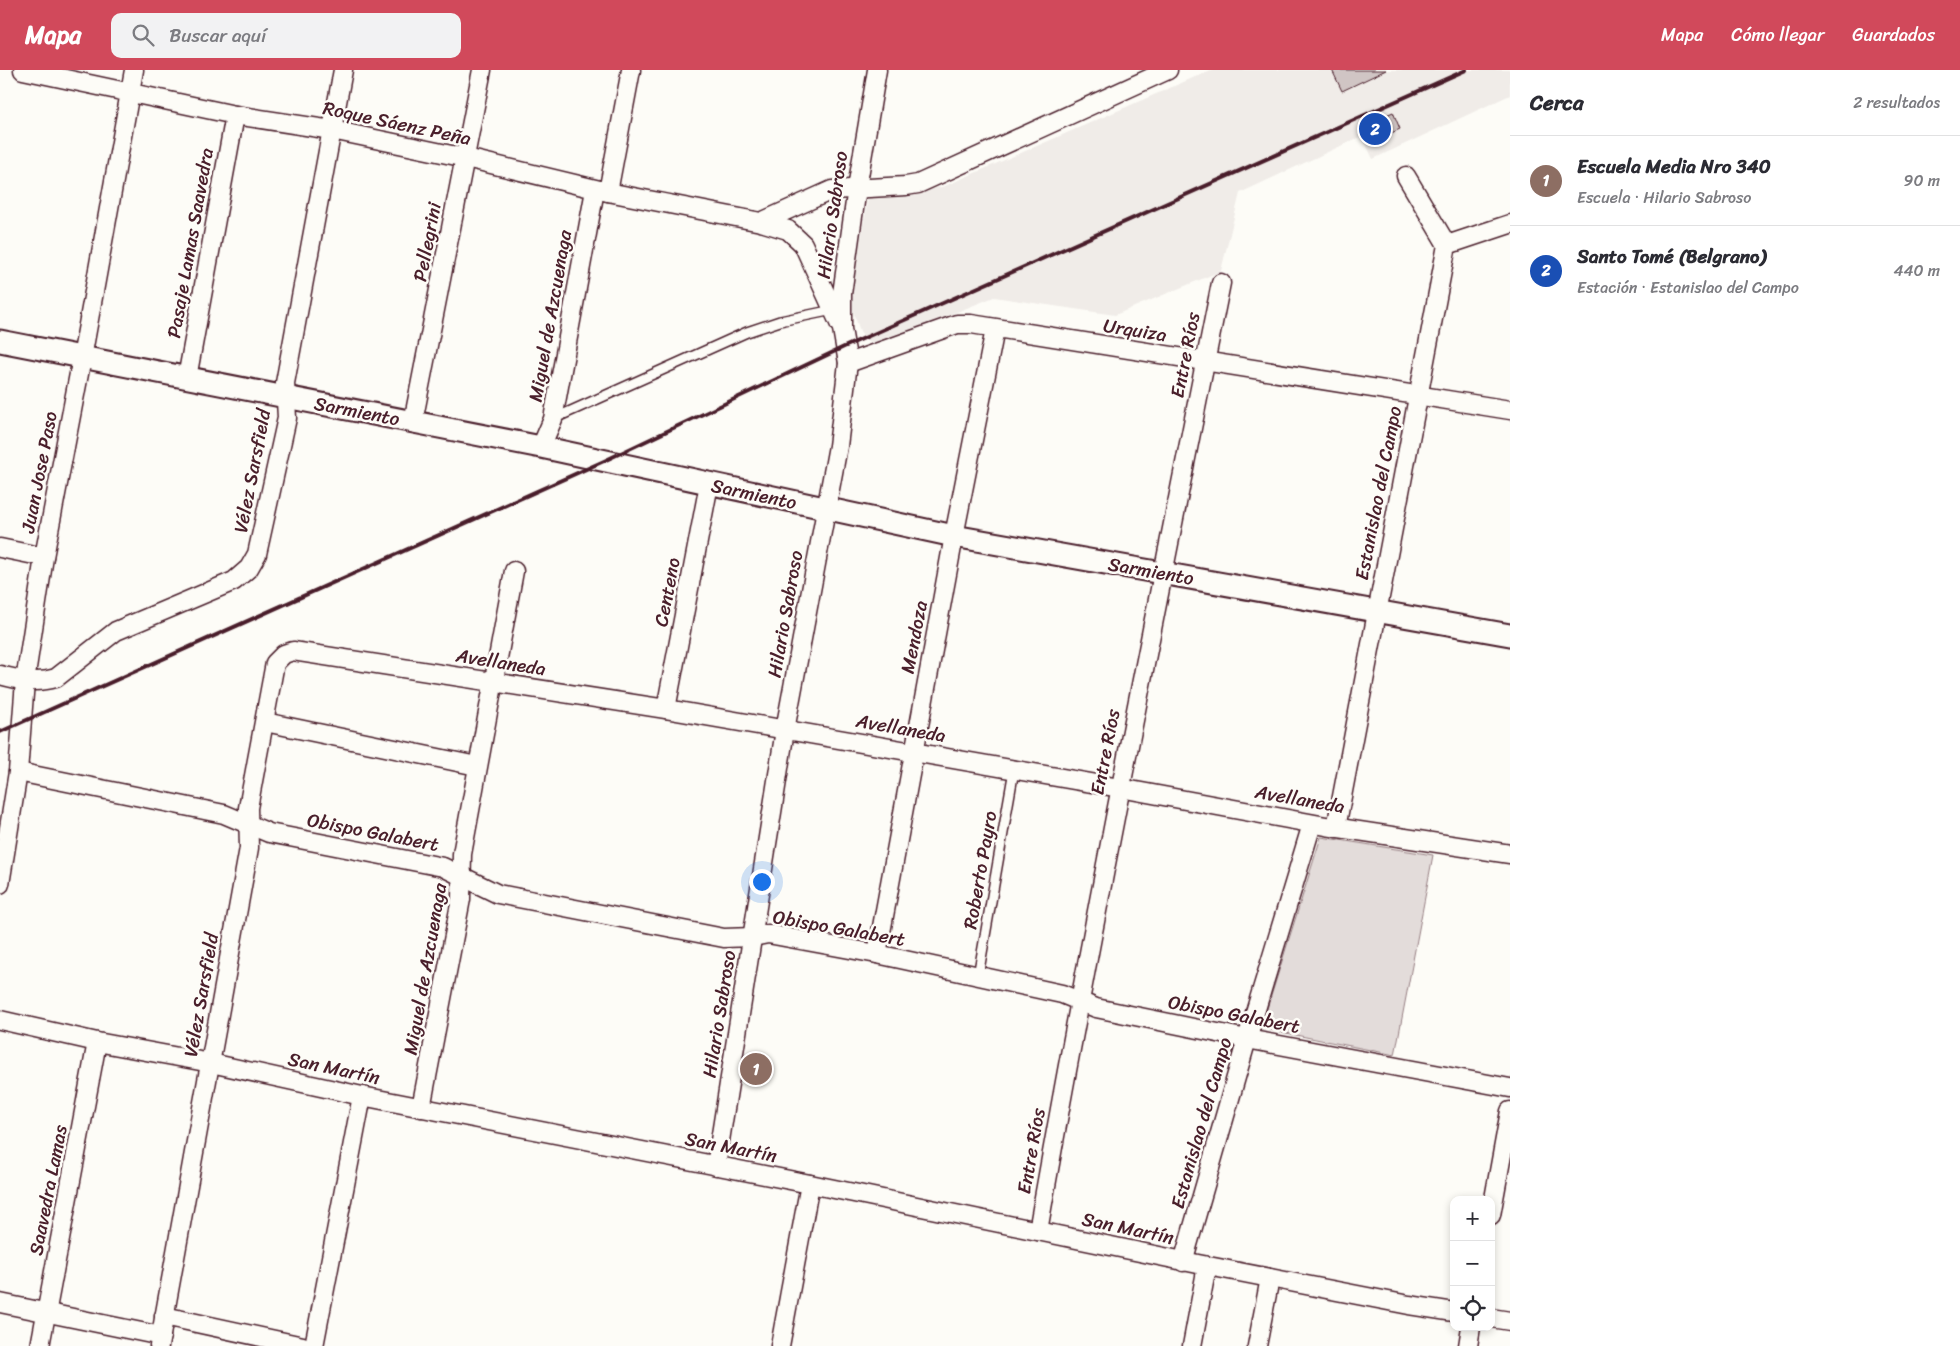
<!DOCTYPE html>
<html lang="es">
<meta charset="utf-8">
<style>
:root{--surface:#fff;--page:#f2f2f3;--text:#2b2b33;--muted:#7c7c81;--line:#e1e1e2;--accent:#d1495b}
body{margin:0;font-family:Sriracha,sans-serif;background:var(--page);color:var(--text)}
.controls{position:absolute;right:15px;bottom:15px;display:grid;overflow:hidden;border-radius:10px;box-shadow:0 2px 8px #0003}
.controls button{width:45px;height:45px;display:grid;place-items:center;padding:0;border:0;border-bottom:1px solid var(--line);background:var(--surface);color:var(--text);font:25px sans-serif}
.you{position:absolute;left:761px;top:811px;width:18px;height:18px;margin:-12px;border:4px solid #fff;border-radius:50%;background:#1a73e8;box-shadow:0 0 0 8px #1a73e833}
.badge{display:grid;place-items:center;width:32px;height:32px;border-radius:50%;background:var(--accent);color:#fff;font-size:16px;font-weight:700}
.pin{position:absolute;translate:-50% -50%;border:2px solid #fff;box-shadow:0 1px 5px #0006}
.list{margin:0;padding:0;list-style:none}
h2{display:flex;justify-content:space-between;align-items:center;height:65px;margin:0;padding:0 20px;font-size:21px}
h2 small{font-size:16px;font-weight:400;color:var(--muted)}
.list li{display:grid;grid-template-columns:32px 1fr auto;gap:15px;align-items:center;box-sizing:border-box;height:90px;padding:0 20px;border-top:1px solid var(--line)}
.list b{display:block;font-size:19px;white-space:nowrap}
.list p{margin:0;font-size:16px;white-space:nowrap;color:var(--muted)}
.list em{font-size:16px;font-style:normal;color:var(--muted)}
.icon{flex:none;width:28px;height:28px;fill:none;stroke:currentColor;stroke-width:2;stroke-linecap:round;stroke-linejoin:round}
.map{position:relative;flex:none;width:1510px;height:1276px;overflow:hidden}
header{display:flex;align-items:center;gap:30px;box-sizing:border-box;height:70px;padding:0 25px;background:var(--accent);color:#fff}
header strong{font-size:24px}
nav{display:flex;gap:28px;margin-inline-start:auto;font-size:18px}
.search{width:350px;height:45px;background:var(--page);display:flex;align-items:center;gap:12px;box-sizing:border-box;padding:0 18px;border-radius:10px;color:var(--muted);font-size:19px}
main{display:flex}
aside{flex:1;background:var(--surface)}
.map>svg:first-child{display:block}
.built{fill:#f0ece8}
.green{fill:#e3dcda;stroke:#967e82}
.building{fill:#d0c5c4;stroke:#4a1f2b}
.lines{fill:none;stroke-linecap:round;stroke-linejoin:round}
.service-casing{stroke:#4a1f2b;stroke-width:12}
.minor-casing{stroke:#4a1f2b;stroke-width:21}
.tertiary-casing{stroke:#4a1f2b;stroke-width:25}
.service{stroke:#fdfcf7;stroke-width:9}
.minor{stroke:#fdfcf7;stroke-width:18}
.tertiary{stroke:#fdfcf7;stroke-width:21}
.rail{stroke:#4a1f2b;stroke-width:4}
.labels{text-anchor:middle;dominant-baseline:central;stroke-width:5;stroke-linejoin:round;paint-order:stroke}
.street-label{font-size:19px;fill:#4a1f2b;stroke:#fdfcf7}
</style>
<header>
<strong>Mapa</strong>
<div class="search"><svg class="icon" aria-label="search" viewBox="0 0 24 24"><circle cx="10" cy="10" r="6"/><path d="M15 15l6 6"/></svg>Buscar aquí</div>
<nav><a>Mapa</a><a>Cómo llegar</a><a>Guardados</a></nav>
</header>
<main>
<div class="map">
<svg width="1510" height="1276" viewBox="0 0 1510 1276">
<rect width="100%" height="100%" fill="#fdfcf7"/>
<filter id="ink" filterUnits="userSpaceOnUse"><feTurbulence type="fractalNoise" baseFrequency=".02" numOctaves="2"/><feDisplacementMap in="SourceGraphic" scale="10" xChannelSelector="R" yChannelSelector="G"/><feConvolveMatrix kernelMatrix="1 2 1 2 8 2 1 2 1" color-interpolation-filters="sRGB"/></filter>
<g filter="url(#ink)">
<!-- built -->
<path class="built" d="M1211 0H1510V25L1373 89 1362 66 1240 123 1221 201 1115 245 994 227 880 273 871 272 865 269 860 261 852 239 851 224 868 127 929 120 945 116Z"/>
<!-- green -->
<path class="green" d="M1321 767 1433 785 1395 985 1261 958Z"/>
<!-- building -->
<g class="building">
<path d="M1332 0H1386L1342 21Z"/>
<path d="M1393 42 1400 59 1374 71 1367 54Z"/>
</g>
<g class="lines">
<!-- service casing -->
<g class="service-casing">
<g id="service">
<path d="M553 349 747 262 780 251 833 240"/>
<path d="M978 906 1014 700"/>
</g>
</g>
<!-- minor casing -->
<g class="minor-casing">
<g id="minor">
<path d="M23 0 235 45 332 60 466 88 608 122 761 152 832 120 906 116 918 114 1168 0"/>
<path d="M608 122 631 0"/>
<path d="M761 152 788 160 803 174 840 255"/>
<path d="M1447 175 1510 154"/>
<path d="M848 293 957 254H971L1510 340"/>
<path d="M187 308 235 45"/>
<path d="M413 352 482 0"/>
<path d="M541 377 553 349 595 120"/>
<path d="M0 478 44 487"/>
<path d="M0 605C19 610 36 614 56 608L116 561 234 511 249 498 257 484 287 348 285 313 343 0"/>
<path d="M666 639 709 414"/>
<path d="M265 652 477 696"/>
<path d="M18 702 224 744 269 763 443 797 498 824 724 868 753 867 768 864 877 884 1062 924 1096 938 1247 969 1510 1018"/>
<path d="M1336 758 1447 175 1406 106"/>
<path d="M0 814 18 702 25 611 44 487 82 288 134 0"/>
<path d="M877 884 954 466 995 259"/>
<path d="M0 950 97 972 211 993 362 1026 810 1114 1198 1194 1409 1235 1454 1242"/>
<path d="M421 1038 461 829 462 784 514 501"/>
<path d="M716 1096 785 660 838 376 848 293 842 259V224L857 118 877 0"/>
<path d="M1491 1145 1510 1041"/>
<path d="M1038 1161C1094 844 1158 529 1221 213"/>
<path d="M1183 1192 1247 969 1312 754"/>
<path d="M0 1233 161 1266"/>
<path d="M164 1246 303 1276"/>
<path d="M1491 1248 1510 1251"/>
<path d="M40 1276 97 972"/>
<path d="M159 1276 249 778 248 738 275 593 284 584 293 581 666 639 1120 718 1326 756 1510 784"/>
<path d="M314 1276 362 1026"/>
<path d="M780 1276 810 1114"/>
<path d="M1192 1276 1207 1196"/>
<path d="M1257 1276 1270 1208"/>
<path d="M1468 1276 1471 1257"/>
</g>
</g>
<!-- tertiary casing -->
<g class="tertiary-casing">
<path id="tertiary" d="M0 271 541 377 954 466 1510 565"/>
</g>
<!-- service -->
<use href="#service" class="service"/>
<!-- minor -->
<use href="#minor" class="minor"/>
<!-- tertiary -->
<use href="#tertiary" class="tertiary"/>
<!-- rail -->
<path class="rail" d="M0 662 604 391 844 277 1466 0"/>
</g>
</g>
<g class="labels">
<!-- street labels -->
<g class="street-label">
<text transform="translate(397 53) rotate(12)">Roque Sáenz Peña</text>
<text transform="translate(832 145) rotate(-82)">Hilario Sabroso</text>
<text transform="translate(427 172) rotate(-79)">Pellegrini</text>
<text transform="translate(190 173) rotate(-80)">Pasaje Lamas Saavedra</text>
<text transform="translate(550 246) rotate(-80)">Miguel de Azcuenaga</text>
<text transform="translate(1135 260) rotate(9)">Urquiza</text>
<text transform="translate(1185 285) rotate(-79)">Entre Ríos</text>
<text transform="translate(357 341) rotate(11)">Sarmiento</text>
<text transform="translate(252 401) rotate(-79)">Vélez Sarsfield</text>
<text transform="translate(39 402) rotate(-79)">Juan Jose Paso</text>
<text transform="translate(1378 423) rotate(-79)">Estanislao del Campo</text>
<text transform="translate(754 424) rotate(12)">Sarmiento</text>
<text transform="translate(1151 501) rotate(10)">Sarmiento</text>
<text transform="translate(667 522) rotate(-79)">Centeno</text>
<text transform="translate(785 544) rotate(-80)">Hilario Sabroso</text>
<text transform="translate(914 567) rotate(-79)">Mendoza</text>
<text transform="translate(501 592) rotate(9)">Avellaneda</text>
<text transform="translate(901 658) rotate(10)">Avellaneda</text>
<text transform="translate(1105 682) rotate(-79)">Entre Ríos</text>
<text transform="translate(1300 729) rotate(10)">Avellaneda</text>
<text transform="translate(373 762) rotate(11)">Obispo Galabert</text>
<text transform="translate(980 800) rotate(-80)">Roberto Payro</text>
<text transform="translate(839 858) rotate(10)">Obispo Galabert</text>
<text transform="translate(425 899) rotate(-80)">Miguel de Azcuenaga</text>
<text transform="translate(201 925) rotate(-80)">Vélez Sarsfield</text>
<text transform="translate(719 944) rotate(-81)">Hilario Sabroso</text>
<text transform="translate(1234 944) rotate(11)">Obispo Galabert</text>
<text transform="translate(334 998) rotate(12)">San Martín</text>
<text transform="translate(1201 1053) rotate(-74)">Estanislao del Campo</text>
<text transform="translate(731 1077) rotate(11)">San Martín</text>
<text transform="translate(1031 1081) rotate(-80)">Entre Ríos</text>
<text transform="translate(48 1120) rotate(-79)">Saavedra Lamas</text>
<text transform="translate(1128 1158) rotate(12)">San Martín</text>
</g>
</g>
</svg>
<div class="controls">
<button>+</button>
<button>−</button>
<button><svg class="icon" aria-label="locate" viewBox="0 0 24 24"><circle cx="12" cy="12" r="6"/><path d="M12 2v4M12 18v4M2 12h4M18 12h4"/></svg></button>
</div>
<div class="you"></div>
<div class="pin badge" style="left:756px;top:999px;background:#8d6e63">1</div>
<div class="pin badge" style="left:1375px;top:59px;background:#1a4fb4">2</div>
</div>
<aside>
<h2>Cerca<small>2 resultados</small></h2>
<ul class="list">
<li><span class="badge" style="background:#8d6e63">1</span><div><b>Escuela Media Nro 340</b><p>Escuela · Hilario Sabroso</p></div><em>90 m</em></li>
<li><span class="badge" style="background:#1a4fb4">2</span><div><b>Santo Tomé (Belgrano)</b><p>Estación · Estanislao del Campo</p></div><em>440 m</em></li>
</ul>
</aside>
</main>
